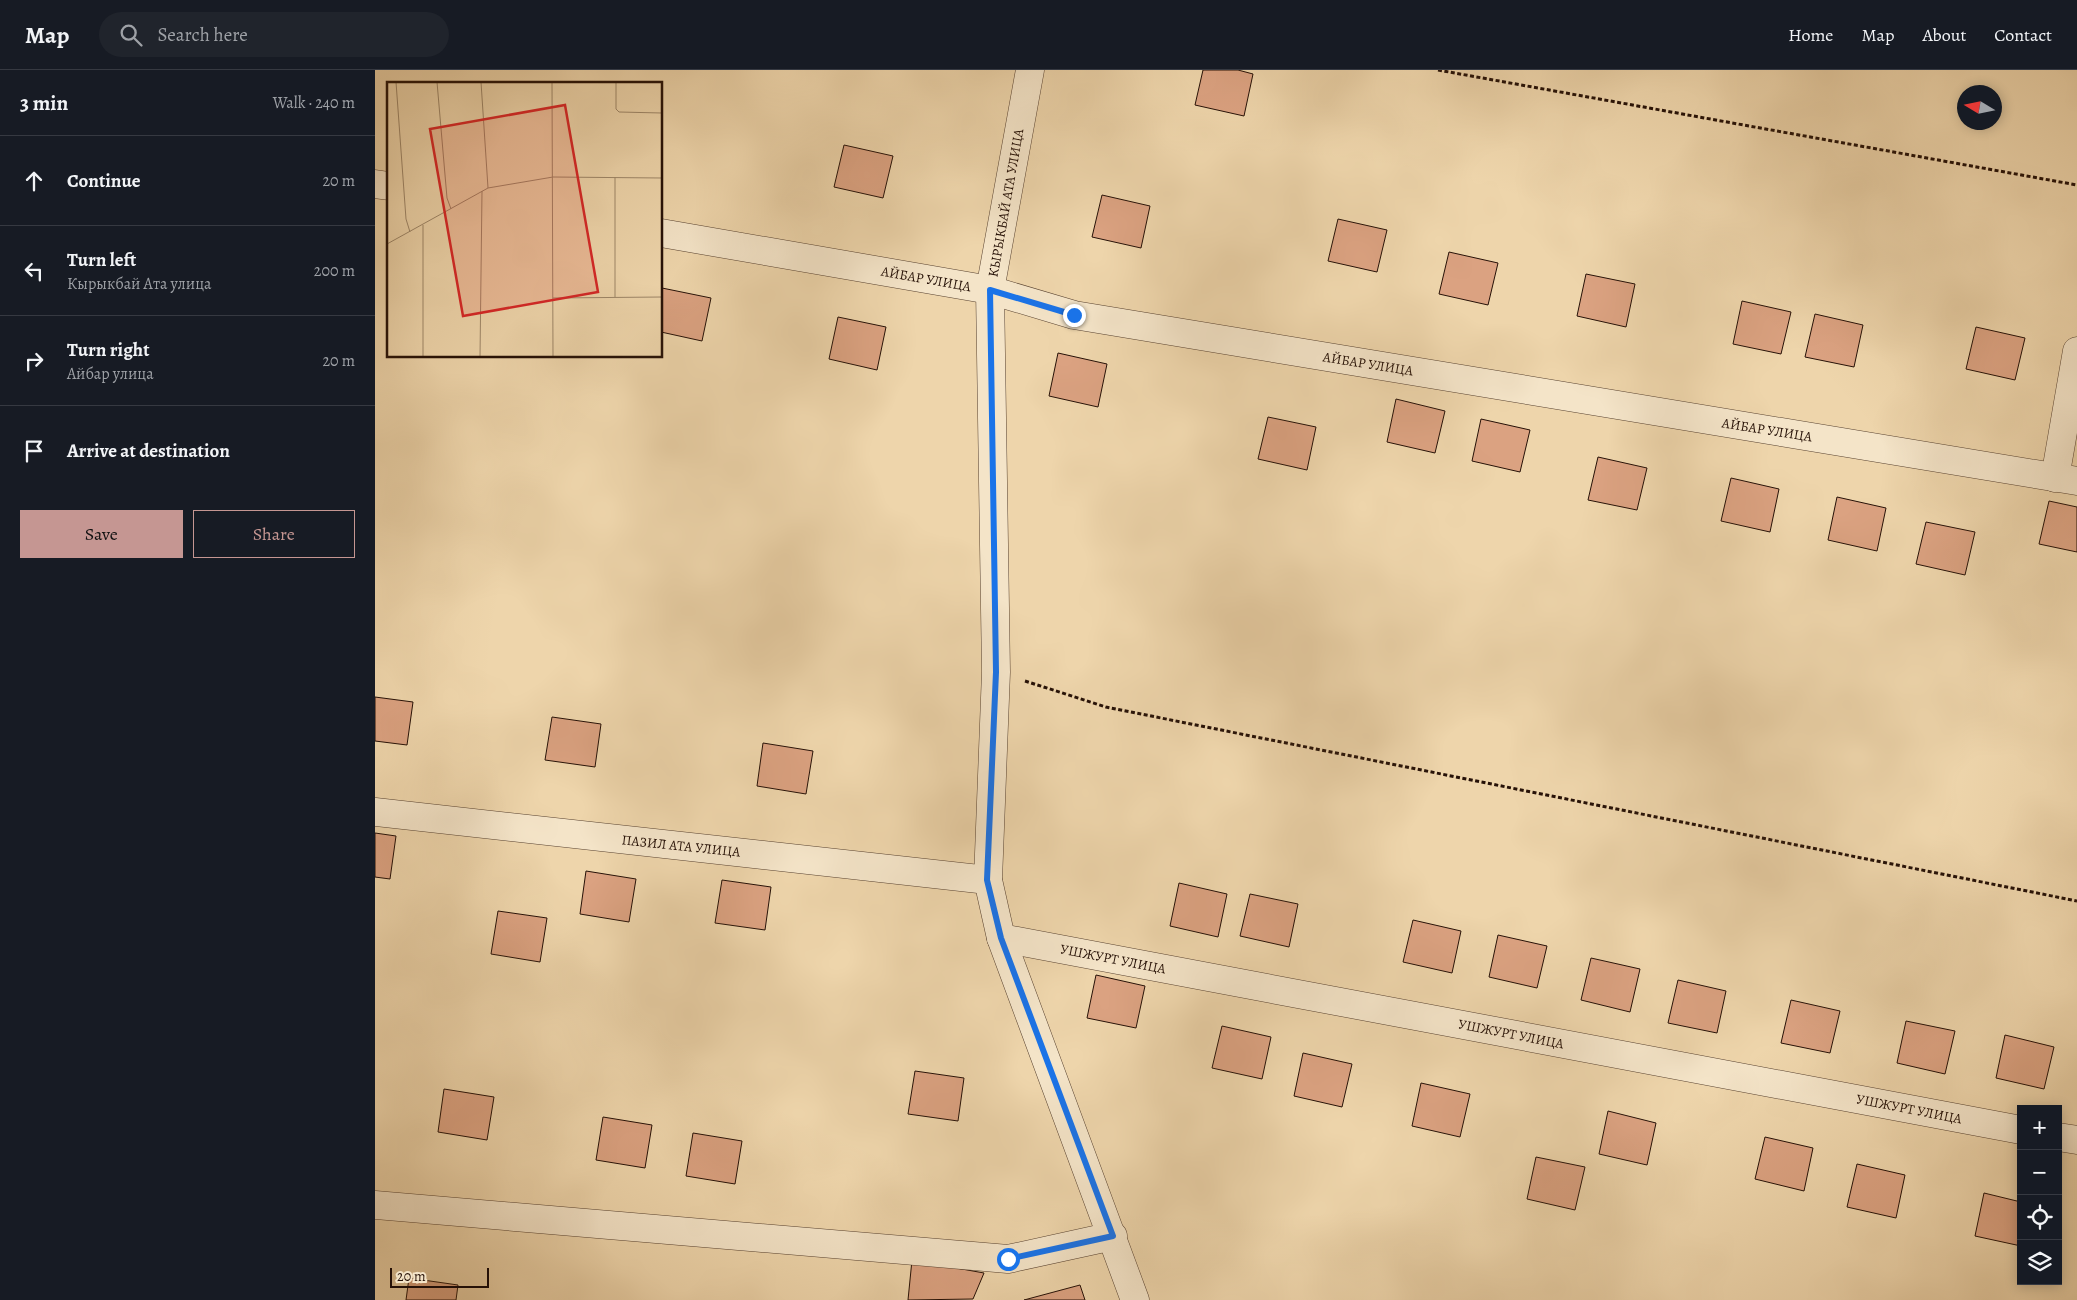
<!DOCTYPE html>
<meta charset="utf-8">
<style>
:root{--surface:#171b24;--page:#20242c;--text:#f1f3f6;--muted:#9ea1a6;--line:#363941;--accent:#c59692}
body{margin:0;font-family:Alegreya,serif;background:var(--page);color:var(--text)}
.controls{position:absolute;right:15px;bottom:15px;display:grid;overflow:hidden;border-radius:0px;box-shadow:0 2px 12px #0003}
.controls button{width:45px;height:45px;display:grid;place-items:center;padding:0;border:0;border-bottom:1px solid var(--line);background:var(--surface);color:var(--text);font:25px sans-serif}
.compass{position:absolute;left:1582px;top:15px;width:45px;height:45px;border-radius:50%;background:var(--surface);box-shadow:0 2px 12px #0003;rotate:280deg}
.scale{position:absolute;left:15px;bottom:12px;width:99px;box-sizing:border-box;padding-left:5px;border:2px solid #261107;border-top:0;font-size:14px;line-height:18px;white-space:nowrap;color:#261107;-webkit-text-stroke:4px #f4e4c8;paint-order:stroke}
.stop{position:absolute;width:15px;height:15px;margin:-11px;border:4px solid #1a73e8;border-radius:50%;background:#fff}
.stop.end{background:#1a73e8;border-color:#fff;box-shadow:0 1px 5px #0008}
.list{margin:0;padding:0;list-style:none}
h2{display:flex;justify-content:space-between;align-items:center;height:65px;margin:0;padding:0 20px;font-size:21px}
h2 small{font-size:16px;font-weight:400;color:var(--muted)}
.list li{display:grid;grid-template-columns:32px 1fr auto;gap:15px;align-items:center;box-sizing:border-box;height:90px;padding:0 20px;border-top:1px solid var(--line)}
.list b{display:block;font-size:19px;white-space:nowrap}
.list p{margin:0;font-size:16px;white-space:nowrap;color:var(--muted)}
.list em{font-size:16px;font-style:normal;color:var(--muted)}
.actions{display:flex;gap:10px;padding:15px 20px}
.actions a{flex:1;padding:11px 0;border:1px solid var(--accent);border-radius:0px;text-align:center;font-size:18px;color:var(--accent)}
.actions .main{background:var(--accent);color:#111}
.icon{flex:none;width:28px;height:28px;fill:none;stroke:currentColor;stroke-width:2;stroke-linecap:round;stroke-linejoin:round}
.map{position:relative;flex:none;width:1702px;height:1230px;overflow:hidden}
header{display:flex;align-items:center;gap:30px;box-sizing:border-box;height:70px;padding:0 25px;background:var(--surface);border-bottom:1px solid var(--line)}
header strong{font-size:24px}
nav{display:flex;gap:28px;margin-inline-start:auto;font-size:18px}
.search{width:350px;height:45px;background:var(--page);display:flex;align-items:center;gap:12px;box-sizing:border-box;padding:0 18px;border-radius:28px;color:var(--muted);font-size:19px}
main{display:flex}
aside{flex:1;background:var(--surface)}
.map>svg:first-child{display:block}
.building{fill:#dba281;stroke:#261107}
.lines{fill:none;stroke-linecap:round;stroke-linejoin:round}
.street-casing{stroke:#584230;stroke-width:29}
.path{stroke:#261107;stroke-width:3;stroke-dasharray:4 2.5;stroke-linecap:butt}
.street{stroke:#f4e4c8;stroke-width:28}
.route{stroke:#1a73e8;stroke-width:6}
.labels{text-anchor:middle;dominant-baseline:central;stroke-width:5;stroke-linejoin:round;paint-order:stroke}
.street-label{font-size:14px;fill:#261107;stroke:#f4e4c8}
.inset-road{fill:none;stroke:#9e8769;stroke-width:1}
.view{fill:#d62828;fill-opacity:0.15;stroke:#d62828;stroke-width:2.5}
.inset-edge{fill:none;stroke:#261107;stroke-width:2.5}
</style>
<header>
<strong>Map</strong>
<div class="search"><svg class="icon" aria-label="search" viewBox="0 0 24 24"><circle cx="10" cy="10" r="6"/><path d="M15 15l6 6"/></svg>Search here</div>
<nav><a>Home</a><a>Map</a><a>About</a><a>Contact</a></nav>
</header>
<main>
<aside>
<h2>3 min<small>Walk · 240 m</small></h2>
<ul class="list">
<li><svg class="icon" aria-label="ahead" viewBox="0 0 24 24"><path d="M12 20V5M6 11l6-6 6 6"/></svg><div><b>Continue</b></div><em>20 m</em></li>
<li><svg class="icon" aria-label="left" viewBox="0 0 24 24"><path d="M17 20v-9H6M10 6l-5 5 5 5"/></svg><div><b>Turn left</b><p>Кырыкбай Ата улица</p></div><em>200 m</em></li>
<li><svg class="icon" aria-label="right" viewBox="0 0 24 24"><path d="M7 20v-9h11M14 6l5 5-5 5"/></svg><div><b>Turn right</b><p>Айбар улица</p></div><em>20 m</em></li>
<li><svg class="icon" aria-label="arrive" viewBox="0 0 24 24"><path d="M6 21V4h12l-3 4 3 4H6"/></svg><div><b>Arrive at destination</b></div></li>
</ul>
<div class="actions"><a class="main">Save</a><a>Share</a></div>
</aside>
<div class="map">
<svg width="1702" height="1230" viewBox="0 0 1702 1230">
<rect width="100%" height="100%" fill="#eed5ab"/>
<filter id="stains"><feTurbulence type="fractalNoise" baseFrequency=".004" numOctaves="4"/><feColorMatrix values="0 0 0 0 .2 0 0 0 0 .09 0 0 0 0 .02 0 0 0 .5 -.17"/></filter>
<radialGradient id="worn" r=".72"><stop offset=".6" stop-color="#630" stop-opacity="0"/><stop offset="1" stop-color="#630" stop-opacity=".3"/></radialGradient>
<!-- building -->
<g class="building">
<path d="M828 0H863L878 4 869 46 820 35Z"/>
<path d="M469 75 518 86 508 128 459 117Z"/>
<path d="M727 125 775 136 766 178 717 167Z"/>
<path d="M963 149 1012 160 1002 202 953 191Z"/>
<path d="M1074 182 1123 193 1113 235 1064 224Z"/>
<path d="M1211 204 1260 214 1251 257 1202 246Z"/>
<path d="M287 218 336 228 327 271 286 262Z"/>
<path d="M1367 231 1416 242 1406 284 1358 274Z"/>
<path d="M1440 244 1488 255 1479 297 1430 287Z"/>
<path d="M463 247 511 257 502 300 454 289Z"/>
<path d="M1601 257 1650 268 1640 310 1591 299Z"/>
<path d="M683 283 732 294 723 337 674 326Z"/>
<path d="M1021 329 1070 341 1060 383 1012 372Z"/>
<path d="M893 347 941 357 932 400 883 389Z"/>
<path d="M1106 349 1155 360 1145 402 1097 391Z"/>
<path d="M1223 387 1272 398 1262 440 1213 430Z"/>
<path d="M1356 408 1404 419 1395 462 1346 451Z"/>
<path d="M1462 427 1511 438 1502 481 1453 470Z"/>
<path d="M1674 431 1702 437V482L1664 474Z"/>
<path d="M1551 452 1600 462 1590 505 1541 494Z"/>
<path d="M0 627 38 632 32 675 0 671Z"/>
<path d="M177 647 226 654 220 697 170 690Z"/>
<path d="M388 673 438 681 431 724 382 716Z"/>
<path d="M0 763 21 766 15 809 0 807Z"/>
<path d="M211 801 261 809 254 852 205 844Z"/>
<path d="M347 810 396 817 390 860 340 853Z"/>
<path d="M804 813 852 824 843 867 795 856Z"/>
<path d="M875 824 923 834 914 877 865 866Z"/>
<path d="M123 841 172 848 165 892 116 884Z"/>
<path d="M1038 850 1086 861 1077 903 1028 892Z"/>
<path d="M1123 865 1172 876 1162 918 1114 907Z"/>
<path d="M1216 888 1265 899 1255 942 1206 930Z"/>
<path d="M721 905 770 916 761 958 712 948Z"/>
<path d="M1303 910 1351 921 1342 963 1293 953Z"/>
<path d="M1416 930 1465 941 1455 983 1406 973Z"/>
<path d="M1531 951 1580 961 1570 1004 1522 993Z"/>
<path d="M847 956 896 967 887 1009 837 998Z"/>
<path d="M1630 965 1679 977 1669 1019 1621 1008Z"/>
<path d="M928 983 977 994 967 1037 919 1026Z"/>
<path d="M540 1001 589 1008 583 1051 533 1044Z"/>
<path d="M1046 1013 1095 1024 1085 1067 1037 1056Z"/>
<path d="M69 1019 119 1027 112 1070 63 1062Z"/>
<path d="M1233 1041 1281 1053 1272 1095 1224 1084Z"/>
<path d="M228 1047 277 1055 270 1098 221 1090Z"/>
<path d="M318 1063 367 1071 360 1114 311 1106Z"/>
<path d="M1390 1067 1438 1078 1429 1121 1380 1109Z"/>
<path d="M1161 1087 1210 1097 1200 1140 1152 1129Z"/>
<path d="M1482 1094 1530 1105 1521 1148 1472 1137Z"/>
<path d="M1609 1123 1646 1132V1176L1600 1166Z"/>
<path d="M537 1190 609 1203 598 1229 533 1230Z"/>
<path d="M34 1208 83 1215 81 1230H31Z"/>
<path d="M705 1215 710 1230H649Z"/>
</g>
<g class="lines">
<!-- street casing -->
<g class="street-casing">
<g id="street">
<path d="M655 0 615 220 621 602 613 810 626 868 760 1230"/>
<path d="M0 114 14 116"/>
<path d="M286 163 615 220 699 245 1702 411"/>
<path d="M1680 408 1702 281"/>
<path d="M0 742 613 810"/>
<path d="M626 868 1646 1060"/>
<path d="M1683 1067 1702 1070"/>
<path d="M0 1135 633 1189 738 1166"/>
</g>
</g>
<!-- path -->
<g class="path">
<path d="M1063 0 1702 115"/>
<path d="M650 611 731 637 1702 831"/>
</g>
<!-- street -->
<use href="#street" class="street"/>
</g>
<g class="lines">
<!-- route -->
<path class="route" d="M633 1189 738 1166 626 868 612 810 621 602 615 220 699 245"/>
</g>
<g class="labels">
<!-- street labels -->
<g class="street-label">
<text transform="translate(631 133) rotate(-80)">КЫРЫКБАЙ АТА УЛИЦА</text>
<text transform="translate(551 209) rotate(10)">АЙБАР УЛИЦА</text>
<text transform="translate(993 294) rotate(9)">АЙБАР УЛИЦА</text>
<text transform="translate(1392 360) rotate(9)">АЙБАР УЛИЦА</text>
<text transform="translate(306 776) rotate(6)">ПАЗИЛ АТА УЛИЦА</text>
<text transform="translate(738 889) rotate(11)">УШЖУРТ УЛИЦА</text>
<text transform="translate(1136 964) rotate(11)">УШЖУРТ УЛИЦА</text>
<text transform="translate(1534 1039) rotate(11)">УШЖУРТ УЛИЦА</text>
</g>
</g>
<!-- overview -->
<g transform="translate(12 12)">
<rect width="275" height="275" fill="#eed5ab"/>
<path class="inset-road" d="M9 0 19 137 23 150M50 0 60 116 64 127M94 0 101 106M165 0 166 275M229 0V27L232 30 275 31M36 143V275M0 162 101 106 166 95 275 96M228 215V95M166 216 275 215M93 275 95 109"/>
<path class="view" d="M178 23 211 210 76 234 43 47Z"/>
<rect width="275" height="275" class="inset-edge"/>
</g>
<rect width="100%" height="100%" filter="url(#stains)"/>
<rect width="100%" height="100%" fill="url(#worn)"/>
</svg>
<div class="controls">
<button>+</button>
<button>−</button>
<button><svg class="icon" aria-label="locate" viewBox="0 0 24 24"><circle cx="12" cy="12" r="6"/><path d="M12 2v4M12 18v4M2 12h4M18 12h4"/></svg></button>
<button><svg class="icon" aria-label="layers" viewBox="0 0 24 24"><path d="M12 4l9 5-9 5-9-5zM3 14l9 5 9-5"/></svg></button>
</div>
<svg class="compass" viewBox="-18 -18 36 36"><path d="M0-13l5 13h-10z" fill="#e53935"/><path d="M0 13l5-13h-10z" fill="#9ea1a6"/></svg>
<div class="scale">20 m</div>
<div class="stop" style="left:633px;top:1189px"></div>
<div class="stop end" style="left:699px;top:245px"></div>
</div>
</main>
